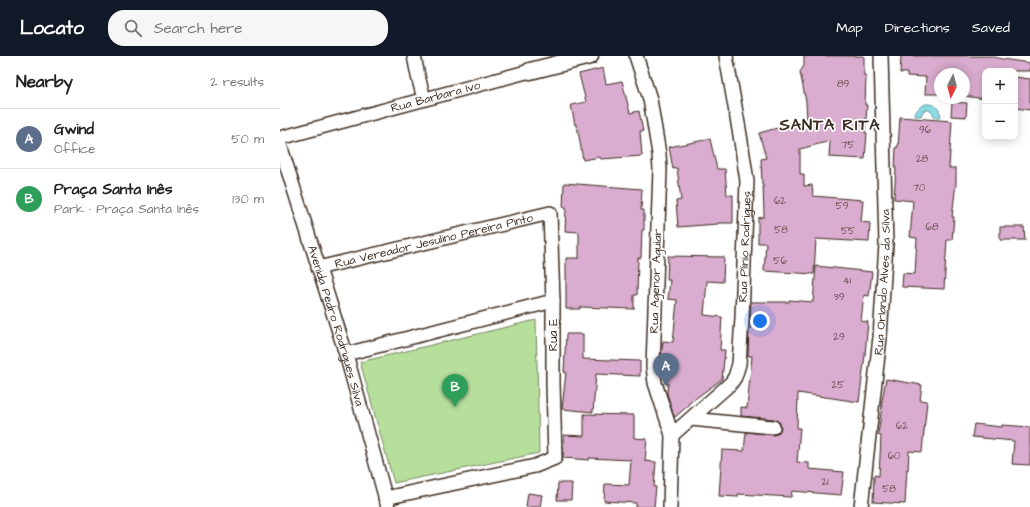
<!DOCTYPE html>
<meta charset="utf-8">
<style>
:root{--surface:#fff;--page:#f6f6f6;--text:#222;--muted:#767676;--line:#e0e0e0;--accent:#111827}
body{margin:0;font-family:"Architects Daughter",sans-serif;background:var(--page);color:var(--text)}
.controls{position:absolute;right:12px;top:12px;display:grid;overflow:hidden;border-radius:8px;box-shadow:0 2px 10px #0003}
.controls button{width:36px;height:36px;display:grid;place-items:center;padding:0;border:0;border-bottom:1px solid var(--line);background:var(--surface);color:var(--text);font:20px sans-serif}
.compass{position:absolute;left:654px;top:12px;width:36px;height:36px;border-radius:50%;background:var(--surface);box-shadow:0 2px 10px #0003;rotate:186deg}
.you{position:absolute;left:480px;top:265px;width:14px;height:14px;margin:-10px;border:3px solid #fff;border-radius:50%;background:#1a73e8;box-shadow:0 0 0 6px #1a73e833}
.badge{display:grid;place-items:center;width:26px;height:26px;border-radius:50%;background:var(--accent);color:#fff;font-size:13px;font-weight:700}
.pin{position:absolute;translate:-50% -33px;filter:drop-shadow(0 1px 2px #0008)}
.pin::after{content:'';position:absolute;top:21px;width:14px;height:12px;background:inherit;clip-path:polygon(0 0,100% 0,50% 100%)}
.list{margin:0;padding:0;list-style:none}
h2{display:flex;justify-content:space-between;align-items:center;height:52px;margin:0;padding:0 16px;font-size:17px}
h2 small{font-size:13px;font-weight:400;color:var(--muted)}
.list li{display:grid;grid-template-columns:26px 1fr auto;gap:12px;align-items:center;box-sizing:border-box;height:60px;padding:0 16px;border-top:1px solid var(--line)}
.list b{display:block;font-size:15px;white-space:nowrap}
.list p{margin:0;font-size:13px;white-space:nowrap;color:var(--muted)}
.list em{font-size:13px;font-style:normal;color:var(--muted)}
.icon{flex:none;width:22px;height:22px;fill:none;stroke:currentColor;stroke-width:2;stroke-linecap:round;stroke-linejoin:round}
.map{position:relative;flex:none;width:750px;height:451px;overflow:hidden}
header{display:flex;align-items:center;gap:24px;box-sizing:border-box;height:56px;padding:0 20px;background:var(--accent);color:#fff}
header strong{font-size:19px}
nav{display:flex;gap:22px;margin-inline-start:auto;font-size:14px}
.search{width:280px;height:36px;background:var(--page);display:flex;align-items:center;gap:10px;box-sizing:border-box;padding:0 14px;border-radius:16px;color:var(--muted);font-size:15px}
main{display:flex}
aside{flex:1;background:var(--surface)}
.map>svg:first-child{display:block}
.green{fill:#b6df9c;stroke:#78845d}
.water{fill:#8adbe4;stroke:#6a9495}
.building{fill:#daaccf;stroke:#3b2a1e}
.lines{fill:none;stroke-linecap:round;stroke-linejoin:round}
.minor-casing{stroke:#3b2a1e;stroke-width:16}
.tertiary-casing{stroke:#3b2a1e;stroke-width:19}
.minor{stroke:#fff;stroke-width:13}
.tertiary{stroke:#fff;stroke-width:16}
.labels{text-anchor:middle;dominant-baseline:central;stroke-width:3.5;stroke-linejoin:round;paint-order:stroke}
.number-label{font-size:10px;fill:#634a4a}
.street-label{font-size:12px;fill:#3b2a1e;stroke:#fff}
.district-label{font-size:16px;font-weight:bold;letter-spacing:1px;fill:#3b2a1e;stroke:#fff}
</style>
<header>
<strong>Locato</strong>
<div class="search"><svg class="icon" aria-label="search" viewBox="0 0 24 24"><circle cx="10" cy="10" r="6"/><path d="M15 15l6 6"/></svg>Search here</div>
<nav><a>Map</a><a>Directions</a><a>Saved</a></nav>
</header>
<main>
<aside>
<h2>Nearby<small>2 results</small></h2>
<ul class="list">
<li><span class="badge" style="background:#5c6f8a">A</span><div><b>Gwind</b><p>Office</p></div><em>50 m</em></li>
<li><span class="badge" style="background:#2e9e5b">B</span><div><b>Praça Santa Inês</b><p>Park · Praça Santa Inês</p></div><em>130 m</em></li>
</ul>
</aside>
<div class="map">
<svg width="750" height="451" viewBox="0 0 750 451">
<rect width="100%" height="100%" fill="#fff"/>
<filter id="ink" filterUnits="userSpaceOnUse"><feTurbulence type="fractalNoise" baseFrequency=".025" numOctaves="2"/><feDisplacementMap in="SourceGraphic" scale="8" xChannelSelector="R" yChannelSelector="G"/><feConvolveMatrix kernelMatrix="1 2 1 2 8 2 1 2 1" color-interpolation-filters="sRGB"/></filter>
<g filter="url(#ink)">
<!-- green -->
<path class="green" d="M256 264 259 397 114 427 80 306Z"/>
<!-- water -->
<path class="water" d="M646 48C655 47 660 53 661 61H655C652 56 649 52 643 55L641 60H635C636 53 640 50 646 48Z"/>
<!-- building -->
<g class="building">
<path d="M524 0H584V20H586L585 49H587L585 77H587L585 103 549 101 550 85 520 93V118H524V130L532 129 533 140 583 144 581 166 590 167 589 186 536 183 534 218 484 215 486 187H478V162L483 161 484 159 483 129H482L481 103 486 102 479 77 527 64 526 46 520 16 524 10Z"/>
<path d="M621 0H711L722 3 750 7V15H705V43L684 40V18H660V38H645L646 21 627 20V17H620Z"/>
<path d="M323 12 326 28 342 25 350 57 359 55 363 75H360L362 100 321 103 320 101 303 104 297 69H295L291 49 306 46 299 18Z"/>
<path d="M735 21 750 23V54L735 52Z"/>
<path d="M672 46 687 47 686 61 671 60Z"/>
<path d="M620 61 672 65 669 112H676V127L672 161H674L672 184H667L664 233 622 231 623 217 635 218 637 182 630 181 633 145 614 143 616 112H615L616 91H618Z"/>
<path d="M430 83 437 113H445L447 139H453V167H438V168L398 171 396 145 401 144 397 112 393 113 389 91Z"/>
<path d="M284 127 362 133 361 154H364V174H362L361 202H358L357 239H354V253L300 251V253H286V202H299V176L285 175 286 151H283Z"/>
<path d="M720 171H744L745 184H720Z"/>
<path d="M388 200 444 201 443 226 427 225 424 259 442 261 440 294H445L442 323 408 348 409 349 395 361 393 358 387 337 388 327H385L388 302 381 301 383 285 393 286 397 244 388 243 390 224H387Z"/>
<path d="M536 210 592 216 589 240 584 239 581 265 588 266 585 299 579 346 518 337 517 372H520L517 406 529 407V413L564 416 561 439 512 435 511 441 458 438V441L439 440 442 394 464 395 466 376 493 379 497 378 499 376 501 372 500 367 498 365 494 363 461 360V351L467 352 472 300H468L469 273H470L471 246H509V244L533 246Z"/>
<path d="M286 278H303V303L360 305V320L316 318 313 356 282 353 286 316H284Z"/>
<path d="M606 323 642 329 640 344 647 345 642 396 629 395 628 414 627 413 625 448 593 446 594 419 599 420 601 380 598 379 602 350H601Z"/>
<path d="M304 358 354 359V382L367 383 365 405 376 406 374 431H376L374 451H356V447L324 445 325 428 349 429 351 404 309 402V404L283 402 284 379 304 380Z"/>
<path d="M694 368 722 371V369L750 371V409L732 408 734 385 692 381Z"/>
<path d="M278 427H292L291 444H277Z"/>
<path d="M248 437 262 439 260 451H246Z"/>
</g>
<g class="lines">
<!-- minor casing -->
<g class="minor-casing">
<g id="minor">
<path d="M134 0 138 20 144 43"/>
<path d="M356 0 370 43 379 98 380 114 373 310 375 327 392 379 390 451"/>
<path id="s1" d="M0 82 250 15"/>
<path id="s2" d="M0 89 66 298 108 451"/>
<path id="s3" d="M38 212 270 157 273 245V327L275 402 255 410 105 442"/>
<path d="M66 298 273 245"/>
<path d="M411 363 493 371"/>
<path id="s4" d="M392 379 451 327 455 321 459 308 462 262 467 125 460 79 446 0"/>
<path id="s5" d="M581 451 600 281 606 188 601 0"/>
</g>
</g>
<!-- tertiary casing -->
<g class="tertiary-casing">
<path id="tertiary" d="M250 15 310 0"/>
</g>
<!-- minor -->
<use href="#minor" class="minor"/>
<!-- tertiary -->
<use href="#tertiary" class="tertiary"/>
</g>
</g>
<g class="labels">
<!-- number labels -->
<g class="number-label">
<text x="563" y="28">89</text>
<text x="645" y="74">96</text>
<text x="568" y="89">75</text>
<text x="642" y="103">28</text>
<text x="639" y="132">70</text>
<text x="500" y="145">62</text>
<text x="562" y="150">59</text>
<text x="652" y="171">68</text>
<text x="501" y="174">58</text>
<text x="568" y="175">55</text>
<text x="500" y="205">56</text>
<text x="567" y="225">41</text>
<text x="559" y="241">39</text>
<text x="559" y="281">29</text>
<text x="558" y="329">25</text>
<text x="622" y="370">62</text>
<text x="614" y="400">60</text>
<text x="545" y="426">21</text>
<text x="609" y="433">58</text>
</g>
<!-- street labels -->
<g class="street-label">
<text stroke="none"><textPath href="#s1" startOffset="161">Rua Barbara Ivo</textPath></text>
<text stroke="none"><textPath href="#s3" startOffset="119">Rua Vereador Jesulino Pereira Pinto</textPath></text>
<text stroke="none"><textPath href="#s4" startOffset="217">Rua Plinio Rodrigues</textPath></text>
<text transform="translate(376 225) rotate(-88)">Rua Agenor Aguiar</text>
<text stroke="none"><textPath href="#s5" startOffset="226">Rua Orlando Alves da Silva</textPath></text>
<text stroke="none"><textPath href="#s2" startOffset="189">Avenida Pedro Rodrigues Silva</textPath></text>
<text transform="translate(273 279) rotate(-90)">Rua E</text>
</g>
<!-- district labels -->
<g class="district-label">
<text x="550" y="69">SANTA RITA</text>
</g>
</g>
</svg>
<div class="controls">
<button>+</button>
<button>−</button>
</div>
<svg class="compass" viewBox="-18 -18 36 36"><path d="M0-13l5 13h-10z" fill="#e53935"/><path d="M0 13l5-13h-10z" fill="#767676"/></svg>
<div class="you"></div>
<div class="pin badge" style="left:386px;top:330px;background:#5c6f8a">A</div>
<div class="pin badge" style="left:175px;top:351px;background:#2e9e5b">B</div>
</div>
</main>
